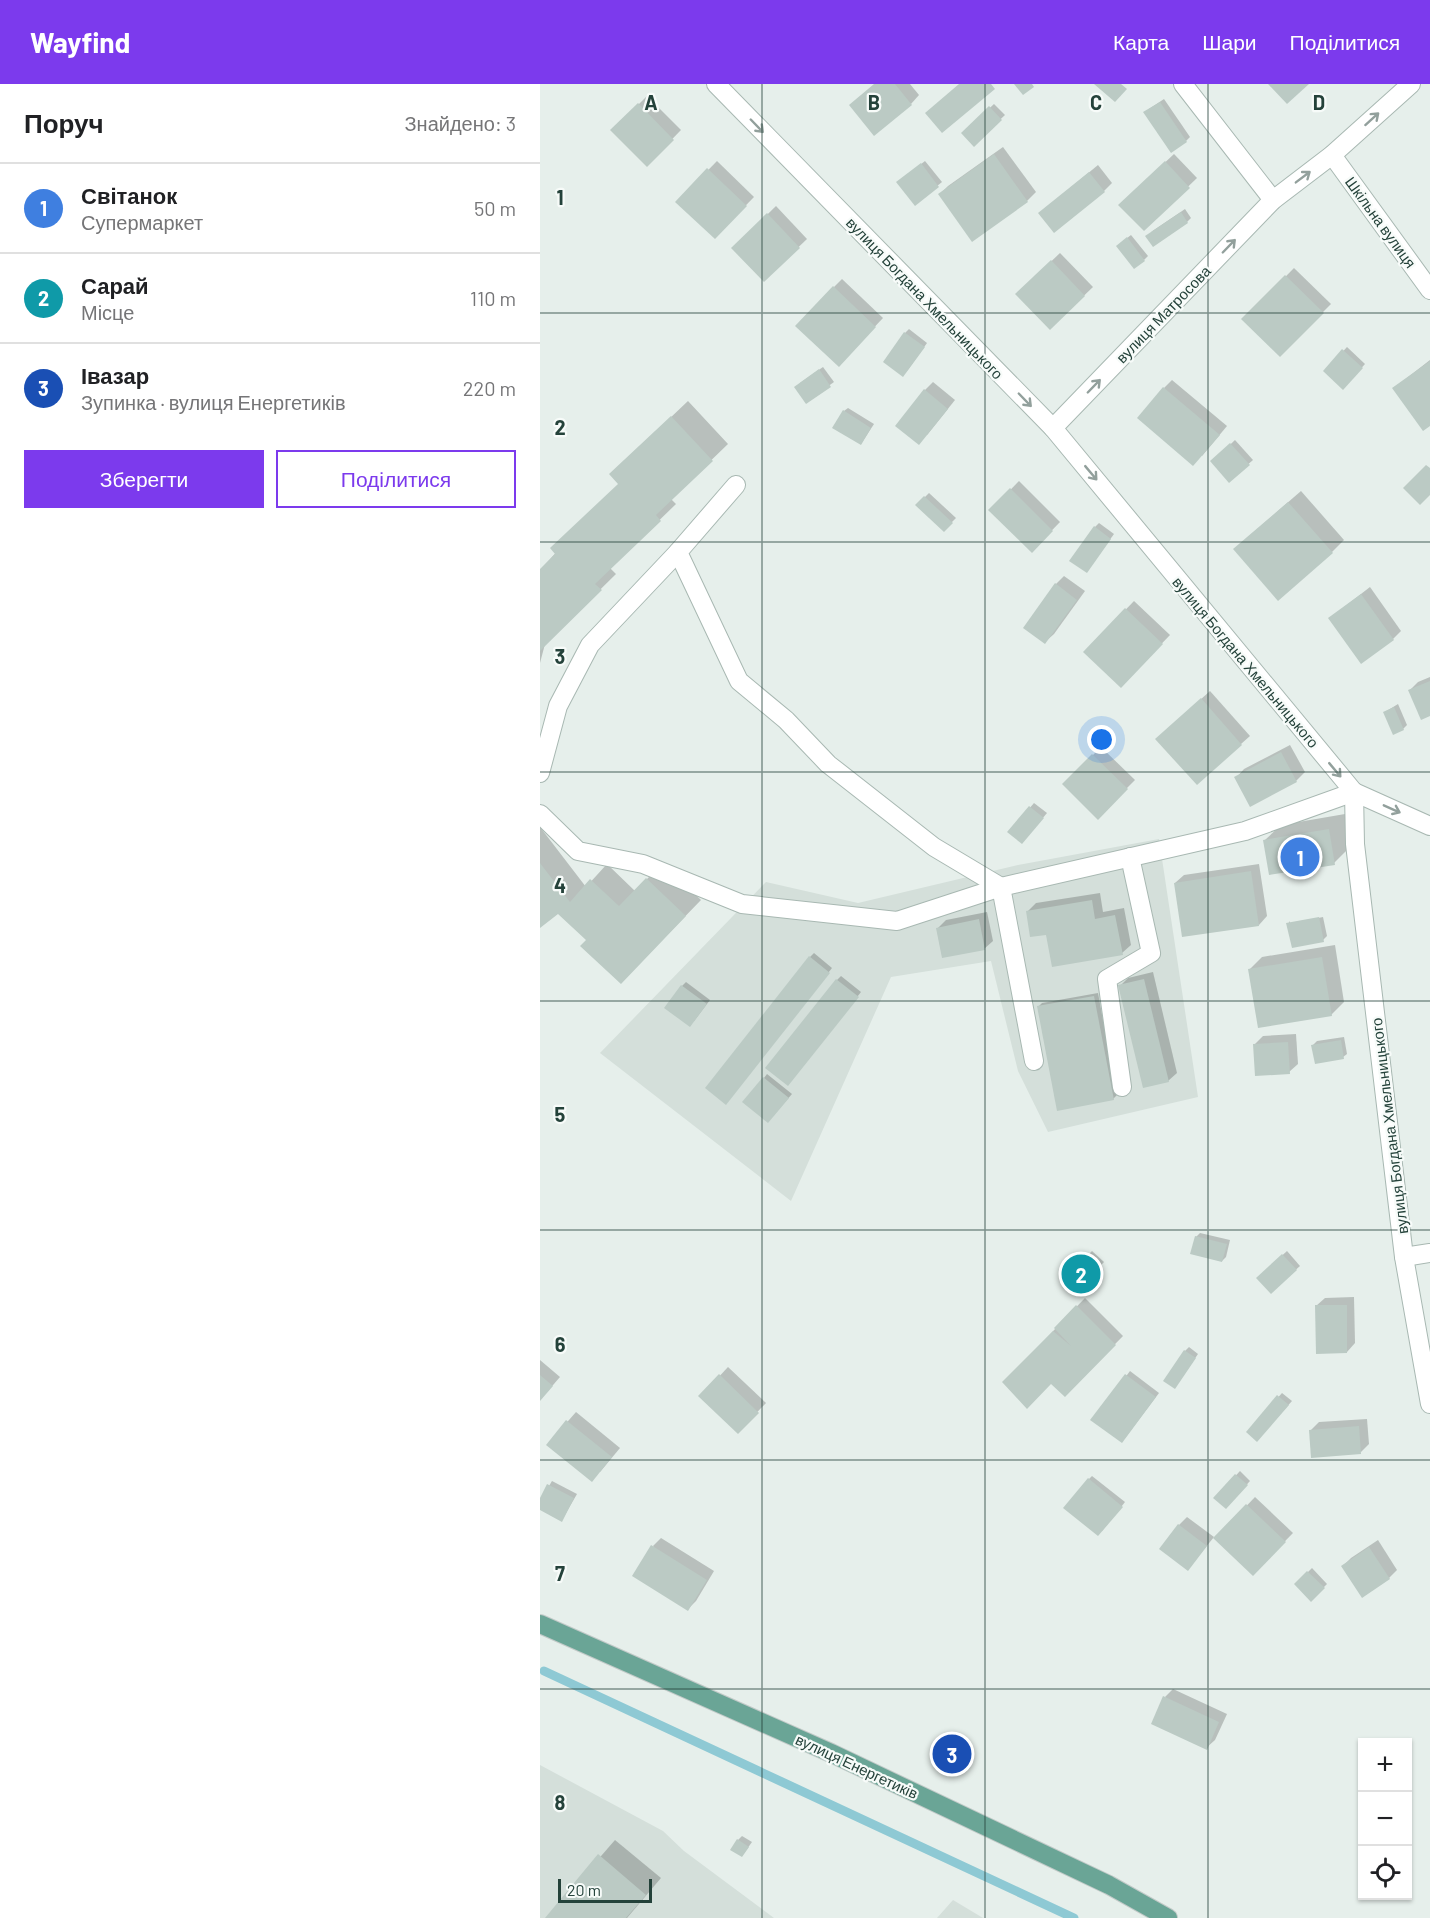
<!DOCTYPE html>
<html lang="uk">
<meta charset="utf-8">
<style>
:root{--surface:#fff;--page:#f6f6f6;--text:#202124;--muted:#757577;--line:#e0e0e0;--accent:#7c3aed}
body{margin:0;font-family:Barlow,sans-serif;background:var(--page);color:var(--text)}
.controls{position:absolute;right:18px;bottom:18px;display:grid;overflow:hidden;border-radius:0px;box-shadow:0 2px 4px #0004}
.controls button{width:54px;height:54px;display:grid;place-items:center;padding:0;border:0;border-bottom:2px solid var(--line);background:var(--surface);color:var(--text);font:30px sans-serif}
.scale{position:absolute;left:18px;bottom:15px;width:94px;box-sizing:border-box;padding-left:6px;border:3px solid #24423a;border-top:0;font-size:16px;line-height:21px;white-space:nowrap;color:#24423a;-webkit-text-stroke:4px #f7fbf9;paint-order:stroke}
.you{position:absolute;left:562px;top:656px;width:21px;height:21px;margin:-15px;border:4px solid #fff;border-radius:50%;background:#1a73e8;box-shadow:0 0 0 9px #1a73e833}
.badge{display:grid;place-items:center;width:39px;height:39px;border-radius:50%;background:var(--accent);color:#fff;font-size:20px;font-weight:700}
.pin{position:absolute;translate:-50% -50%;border:3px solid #fff;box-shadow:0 2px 6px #0006}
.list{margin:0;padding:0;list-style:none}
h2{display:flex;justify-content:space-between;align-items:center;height:78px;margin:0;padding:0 24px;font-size:26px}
h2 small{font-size:20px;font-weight:400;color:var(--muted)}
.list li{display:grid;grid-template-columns:39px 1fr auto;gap:18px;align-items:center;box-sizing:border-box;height:90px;padding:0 24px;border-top:2px solid var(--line)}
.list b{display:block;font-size:22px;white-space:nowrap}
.list p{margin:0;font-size:20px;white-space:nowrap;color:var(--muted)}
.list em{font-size:20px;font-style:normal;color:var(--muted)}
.actions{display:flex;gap:12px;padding:18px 24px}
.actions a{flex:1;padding:14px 0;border:2px solid var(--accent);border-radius:0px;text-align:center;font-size:21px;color:var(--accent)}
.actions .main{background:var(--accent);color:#fff}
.icon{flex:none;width:33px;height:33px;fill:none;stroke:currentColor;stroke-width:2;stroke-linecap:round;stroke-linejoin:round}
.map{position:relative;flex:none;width:890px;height:1834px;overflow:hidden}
header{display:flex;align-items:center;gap:36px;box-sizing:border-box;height:84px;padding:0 30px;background:var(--accent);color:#fff}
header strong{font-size:28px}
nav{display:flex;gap:33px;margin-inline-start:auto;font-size:21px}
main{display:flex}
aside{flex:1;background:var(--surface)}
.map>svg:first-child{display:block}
.built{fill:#d4dfda}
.shadow{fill:#0003}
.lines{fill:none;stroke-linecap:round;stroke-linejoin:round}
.stream{stroke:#8ec9d4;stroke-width:9}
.building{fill:#bbcac4}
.minor-casing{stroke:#a8b8b2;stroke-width:20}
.major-casing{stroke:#c2cac8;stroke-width:20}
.minor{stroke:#fff;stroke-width:18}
.major{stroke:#6aa596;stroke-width:18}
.oneway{stroke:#92a09c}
.grid{fill:none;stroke:#24423a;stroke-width:1.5;stroke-opacity:0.55}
.labels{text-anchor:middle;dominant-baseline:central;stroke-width:4.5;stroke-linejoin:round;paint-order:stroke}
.street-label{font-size:15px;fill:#24423a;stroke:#f7fbf9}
.grid-label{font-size:20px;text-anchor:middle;font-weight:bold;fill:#24423a;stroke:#f7fbf9;stroke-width:4.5;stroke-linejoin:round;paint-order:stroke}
</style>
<header>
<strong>Wayfind</strong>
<nav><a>Карта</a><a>Шари</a><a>Поділитися</a></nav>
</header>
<main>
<aside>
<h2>Поруч<small>Знайдено: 3</small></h2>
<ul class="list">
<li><span class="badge" style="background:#3f7fe0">1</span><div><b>Світанок</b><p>Супермаркет</p></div><em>50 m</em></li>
<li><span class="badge" style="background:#0f9aa8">2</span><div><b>Сарай</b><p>Місце</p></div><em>110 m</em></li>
<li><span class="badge" style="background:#1a4fb4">3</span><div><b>Івазар</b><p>Зупинка · вулиця Енергетиків</p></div><em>220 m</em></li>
</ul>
<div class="actions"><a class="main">Зберегти</a><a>Поділитися</a></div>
</aside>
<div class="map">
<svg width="890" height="1834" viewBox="0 0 890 1834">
<rect width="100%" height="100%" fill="#e6efeb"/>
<!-- built -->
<g class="built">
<path d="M619 755 658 1013 508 1048 478 987 451 877 351 893 251 1117 60 969 226 798 318 819 478 781Z"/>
<path d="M0 1681 123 1747 144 1767 234 1834H0Z"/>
<path d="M413 1816 443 1834H397Z"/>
</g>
<!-- shadow -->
<g class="shadow">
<path d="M335 0H370L379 11 371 20Z"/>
<path d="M107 12 141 46 107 81 73 46Z"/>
<path d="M624 15 650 53 646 57 609 25Z"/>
<path d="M454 20 465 31 434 60 423 49Z"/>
<path d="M463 63 496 108 487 117 432 156 400 110 408 102Z"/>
<path d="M634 70 657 94 604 145 580 121Z"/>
<path d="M177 77 214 113 175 153 137 118Z"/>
<path d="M385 77 402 98 375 120 362 95Z"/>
<path d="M558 81 572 99 564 107 500 129Z"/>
<path d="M236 122 267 155 224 196 193 164Z"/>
<path d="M645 125 651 134 647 138 611 148Z"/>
<path d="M591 151 608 172 604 176 582 158Z"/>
<path d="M520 169 553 203 510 244 477 210Z"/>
<path d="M754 184 791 220 740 271 704 235Z"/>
<path d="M302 195 343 234 307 272 294 203Z"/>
<path d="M369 245 387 259 367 287 365 249Z"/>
<path d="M807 263 825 280 803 304 785 287Z"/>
<path d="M890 276V340L854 304Z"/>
<path d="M283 283 294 298 266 318 260 299Z"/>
<path d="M632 296 687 342 662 372 624 304Z"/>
<path d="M393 298 415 316 387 351 385 306Z"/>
<path d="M148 317 188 360 131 415 136 420 70 484 76 490 5 560 0 579V486L80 399 87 375Z"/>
<path d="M308 324 334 340 321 360 304 327Z"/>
<path d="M695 356 713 376 689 397 672 378Z"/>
<path d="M479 397 520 438 492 467 451 426Z"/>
<path d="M761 407 804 456 792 468 708 453Z"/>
<path d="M389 409 416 434 404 446 377 421Z"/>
<path d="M559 439 574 450 550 483 555 443Z"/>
<path d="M524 492 545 507 514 550 505 558 516 500Z"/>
<path d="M830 503 861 547 853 555 790 534Z"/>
<path d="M594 517 630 551 581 602 545 568Z"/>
<path d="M890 593V630L870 606 878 598Z"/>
<path d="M670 607 710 652 657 699 626 647Z"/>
<path d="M858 620 867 641 863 645 845 628Z"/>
<path d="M750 661 765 688 756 697 696 694 704 685Z"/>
<path d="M561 663 595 696 558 733 524 700Z"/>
<path d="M494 719 507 729 486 754 470 747Z"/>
<path d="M805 730 810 763 794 779 725 756 741 741Z"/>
<path d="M0 743 46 803 67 780 95 807 123 779 161 816 96 883 48 856 18 828 0 842Z"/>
<path d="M719 780 727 832 719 841 635 799 644 791Z"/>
<path d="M560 809 563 828 584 824 591 861 582 869 507 849 487 828 496 819Z"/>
<path d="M447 828 453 857 444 865 398 844 406 836Z"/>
<path d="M783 833 787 852 783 856 748 840 750 837V840Z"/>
<path d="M795 861 804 918 791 931 710 885 722 873Z"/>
<path d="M274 869 292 884 189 1015 270 873Z"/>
<path d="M613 888 637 989 628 997 580 902 588 894Z"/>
<path d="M301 892 321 908 251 996 297 896Z"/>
<path d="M146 898 170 916 154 937 142 902Z"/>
<path d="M558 909 577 1011 573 1015 498 923 502 919Z"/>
<path d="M756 950 758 980 749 988 715 960 723 952Z"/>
<path d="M804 953 807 970 803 973 773 961 777 957Z"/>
<path d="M227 990 252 1010 232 1033 224 994Z"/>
<path d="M660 1149 690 1156 686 1173 682 1177 656 1153Z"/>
<path d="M552 1167 564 1178 535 1208 523 1197Z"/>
<path d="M747 1167 760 1182 731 1208 718 1194Z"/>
<path d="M814 1213 815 1259 807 1268 776 1222 785 1214Z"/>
<path d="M545 1214 583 1252 525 1311 511 1298H464Z"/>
<path d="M649 1263 658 1270 638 1299 645 1267Z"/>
<path d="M0 1276 20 1293 0 1316Z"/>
<path d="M188 1283 226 1319 198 1348 161 1312Z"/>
<path d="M590 1287 619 1309 585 1354 553 1336Z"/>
<path d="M742 1309 752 1317 721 1352 708 1348Z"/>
<path d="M36 1328 80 1364 60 1388 8 1360Z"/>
<path d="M827 1335 829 1360 821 1368 770 1347 779 1338Z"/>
<path d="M700 1387 710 1397 686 1423 675 1414Z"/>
<path d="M552 1392 585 1418 562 1447 549 1395Z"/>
<path d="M12 1397 37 1410 22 1436 0 1425V1417Z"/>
<path d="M715 1413 753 1449 713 1490 676 1454Z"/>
<path d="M647 1433 674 1453 648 1485 639 1441Z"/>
<path d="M121 1454 174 1487 156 1517 148 1525 113 1462Z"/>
<path d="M838 1456 857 1486 849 1494 803 1482 811 1474Z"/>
<path d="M772 1484 787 1500 771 1516 756 1500Z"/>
<path d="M633 1605 687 1630 675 1656 666 1664 625 1613Z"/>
<path d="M202 1752 212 1758 202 1772 198 1756Z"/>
<path d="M75 1756 121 1794 87 1834H7Z"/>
</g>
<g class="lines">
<!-- stream -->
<path class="stream" d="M4 1587 534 1834"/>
</g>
<!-- building -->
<g class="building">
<path d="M334 0H355L372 21 334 52 309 21Z"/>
<path d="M419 0H451L455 5 402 49 385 29Z"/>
<path d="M474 0H492L494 3 483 11Z"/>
<path d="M554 0H581L587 5 575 18Z"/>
<path d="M728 0H769L747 20Z"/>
<path d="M620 18 647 58 631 69 603 28Z"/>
<path d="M98 19 134 56 107 83 70 46Z"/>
<path d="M449 22 462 36 434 63 421 49Z"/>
<path d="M454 70 488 118 432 158 398 110Z"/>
<path d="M625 77 650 104 604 147 578 121Z"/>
<path d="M381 79 399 103 375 122 356 98Z"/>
<path d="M167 84 207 122 175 155 135 118Z"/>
<path d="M549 88 565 108 514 149 498 129Z"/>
<path d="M641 128 648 139 613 163 605 152Z"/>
<path d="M227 129 260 164 224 198 191 164Z"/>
<path d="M587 153 605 177 594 185 576 162Z"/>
<path d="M511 176 545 212 510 246 475 210Z"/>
<path d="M745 191 784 229 740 273 701 235Z"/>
<path d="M293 202 336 243 299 283 255 242Z"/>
<path d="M364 248 385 263 363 293 343 278Z"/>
<path d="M802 265 823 284 803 306 783 287Z"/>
<path d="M890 277V342L883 347 852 304Z"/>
<path d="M279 285 291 303 266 320 254 303Z"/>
<path d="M623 303 680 351 653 382 597 334Z"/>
<path d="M384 305 408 325 379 361 355 342Z"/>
<path d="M303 326 331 344 321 361 292 344Z"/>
<path d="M131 332 173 377 116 431 121 437 55 500 62 506 0 567V485L15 470 10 464 78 400 69 390Z"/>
<path d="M690 359 710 381 689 399 670 377Z"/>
<path d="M886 381 890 384V411L880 421 863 404Z"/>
<path d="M470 404 513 447 492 469 448 426Z"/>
<path d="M384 412 413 439 404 448 375 421Z"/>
<path d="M748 418 793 469 738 517 693 465Z"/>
<path d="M554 442 571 455 547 489 529 477Z"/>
<path d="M515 499 537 516 505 560 483 544Z"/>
<path d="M821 510 854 556 821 580 788 534Z"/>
<path d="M585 524 623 560 581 604 543 568Z"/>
<path d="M890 597V632L881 636 868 606Z"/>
<path d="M661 614 702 661 657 701 615 655Z"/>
<path d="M854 623 864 646 853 651 843 628Z"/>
<path d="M741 668 757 698 710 723 694 693Z"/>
<path d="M552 670 588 705 558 736 522 700Z"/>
<path d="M489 722 504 734 482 760 467 748Z"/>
<path d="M789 745 795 781 729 791 723 756Z"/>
<path d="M0 779 30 818 50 795 79 822 106 794 146 832 81 900 40 862 46 856 18 830 0 844Z"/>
<path d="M711 787 719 842 642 853 634 799Z"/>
<path d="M552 816 555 835 575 831 583 871 512 883 506 851 490 853 486 827Z"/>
<path d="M779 833 784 858 752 864 746 839Z"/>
<path d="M439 835 445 866 402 874 396 844Z"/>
<path d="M269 872 290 889 186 1021 165 1004Z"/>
<path d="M782 873 792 932 718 944 708 885Z"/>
<path d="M296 895 319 913 248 1002 225 984Z"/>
<path d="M604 895 629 998 603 1004 578 901Z"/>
<path d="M141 901 167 920 150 943 124 924Z"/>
<path d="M554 912 574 1016 517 1027 497 922Z"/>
<path d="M801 956 804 975 775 980 771 961Z"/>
<path d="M748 958 750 990 715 992 713 960Z"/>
<path d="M223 993 249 1014 228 1039 202 1018Z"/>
<path d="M655 1152 687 1160 682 1178 650 1170Z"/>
<path d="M548 1170 561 1183 535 1210 521 1197Z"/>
<path d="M742 1170 757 1186 731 1210 716 1194Z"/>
<path d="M536 1221 576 1261 525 1313 511 1300 487 1325 462 1298 513 1247 531 1262 514 1244Z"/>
<path d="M775 1221H807V1269L776 1270Z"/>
<path d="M644 1266 656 1274 635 1305 623 1297Z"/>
<path d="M179 1290 219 1329 198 1350 158 1312Z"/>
<path d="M585 1290 616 1313 582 1359 550 1336Z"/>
<path d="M0 1291 13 1302 0 1317Z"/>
<path d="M737 1311 749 1321 717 1358 706 1348Z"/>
<path d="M26 1336 72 1373 52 1398 6 1361Z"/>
<path d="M819 1342 821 1370 771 1374 769 1346Z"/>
<path d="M695 1390 708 1401 686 1425 673 1414Z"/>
<path d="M548 1394 583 1423 558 1452 523 1424Z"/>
<path d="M7 1400 34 1414 22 1438 0 1426V1414Z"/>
<path d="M706 1420 746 1458 713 1492 673 1454Z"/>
<path d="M638 1440 667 1462 648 1487 619 1465Z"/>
<path d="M111 1461 167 1496 148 1527 92 1492Z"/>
<path d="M829 1463 850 1495 822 1514 801 1482Z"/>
<path d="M767 1487 785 1504 771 1518 754 1500Z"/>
<path d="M623 1612 679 1638 667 1666 611 1640Z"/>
<path d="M197 1755 209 1763 202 1773 190 1766Z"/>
<path d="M58 1770 106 1811 86 1834H5Z"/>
</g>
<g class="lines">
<!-- minor casing -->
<g class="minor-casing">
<g id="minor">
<path d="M176 0 513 344 814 708 815 760 864 1173 890 1320"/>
<path d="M643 0 733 116"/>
<path d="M792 71 890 206"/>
<path d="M513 344 733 116 792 71 871 0"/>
<path d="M196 401 138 468 199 597 246 636 288 680 394 763 461 803 494 977"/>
<path d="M0 689 18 622 50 561 138 468"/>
<path d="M814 708 890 742"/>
<path d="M0 730 38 767 103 780 202 820 357 837 461 803 705 747 814 708"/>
<path d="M582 1003 567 895 611 869 590 773"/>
<path d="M864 1173 890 1169"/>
</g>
</g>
<!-- major casing -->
<g class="major-casing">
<path id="major" d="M0 1540 291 1669 569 1801 628 1834"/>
</g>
<!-- minor -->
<use href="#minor" class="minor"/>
<!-- major -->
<use href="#major" class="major"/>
</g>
<!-- one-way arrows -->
<defs><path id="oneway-shaft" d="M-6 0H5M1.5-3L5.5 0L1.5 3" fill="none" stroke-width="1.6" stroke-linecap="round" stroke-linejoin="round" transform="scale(1.5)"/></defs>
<g class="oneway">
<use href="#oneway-shaft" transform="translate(832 35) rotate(-42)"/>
<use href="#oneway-shaft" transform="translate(217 42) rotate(46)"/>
<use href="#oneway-shaft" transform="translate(763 93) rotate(-37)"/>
<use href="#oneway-shaft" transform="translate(689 162) rotate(-46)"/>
<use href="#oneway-shaft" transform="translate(554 302) rotate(-46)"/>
<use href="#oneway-shaft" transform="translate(485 316) rotate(46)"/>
<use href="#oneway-shaft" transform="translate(551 389) rotate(50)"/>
<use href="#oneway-shaft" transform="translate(795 686) rotate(50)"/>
<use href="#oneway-shaft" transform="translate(852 725) rotate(24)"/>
</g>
<!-- grid -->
<path class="grid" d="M222 0V1834M445 0V1834M668 0V1834M0 229H890M0 458H890M0 688H890M0 917H890M0 1146H890M0 1376H890M0 1605H890"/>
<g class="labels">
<!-- street labels -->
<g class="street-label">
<text transform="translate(841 138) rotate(54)">Шкільна вулиця</text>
<text transform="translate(385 214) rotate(46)">вулиця Богдана Хмельницького</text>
<text transform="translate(623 230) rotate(-46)">вулиця Матросова</text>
<text transform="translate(706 578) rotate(50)">вулиця Богдана Хмельницького</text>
<text transform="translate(849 1042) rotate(-97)">вулиця Богдана Хмельницького</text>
<text transform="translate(317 1682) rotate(25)">вулиця Енергетиків</text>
</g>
</g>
<g class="grid-label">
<text x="111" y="26">A</text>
<text x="334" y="26">B</text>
<text x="556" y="26">C</text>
<text x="779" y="26">D</text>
<text x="20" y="121">1</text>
<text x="20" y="351">2</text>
<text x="20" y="580">3</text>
<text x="20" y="809">4</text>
<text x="20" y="1038">5</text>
<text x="20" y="1268">6</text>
<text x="20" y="1497">7</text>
<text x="20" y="1726">8</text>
</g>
</svg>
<div class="controls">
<button>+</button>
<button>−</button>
<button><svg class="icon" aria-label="locate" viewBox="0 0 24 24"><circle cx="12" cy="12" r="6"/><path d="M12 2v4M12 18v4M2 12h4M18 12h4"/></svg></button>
</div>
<div class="scale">20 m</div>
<div class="you"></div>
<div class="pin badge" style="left:760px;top:773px;background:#3f7fe0">1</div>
<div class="pin badge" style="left:541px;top:1190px;background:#0f9aa8">2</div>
<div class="pin badge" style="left:412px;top:1670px;background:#1a4fb4">3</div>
</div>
</main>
